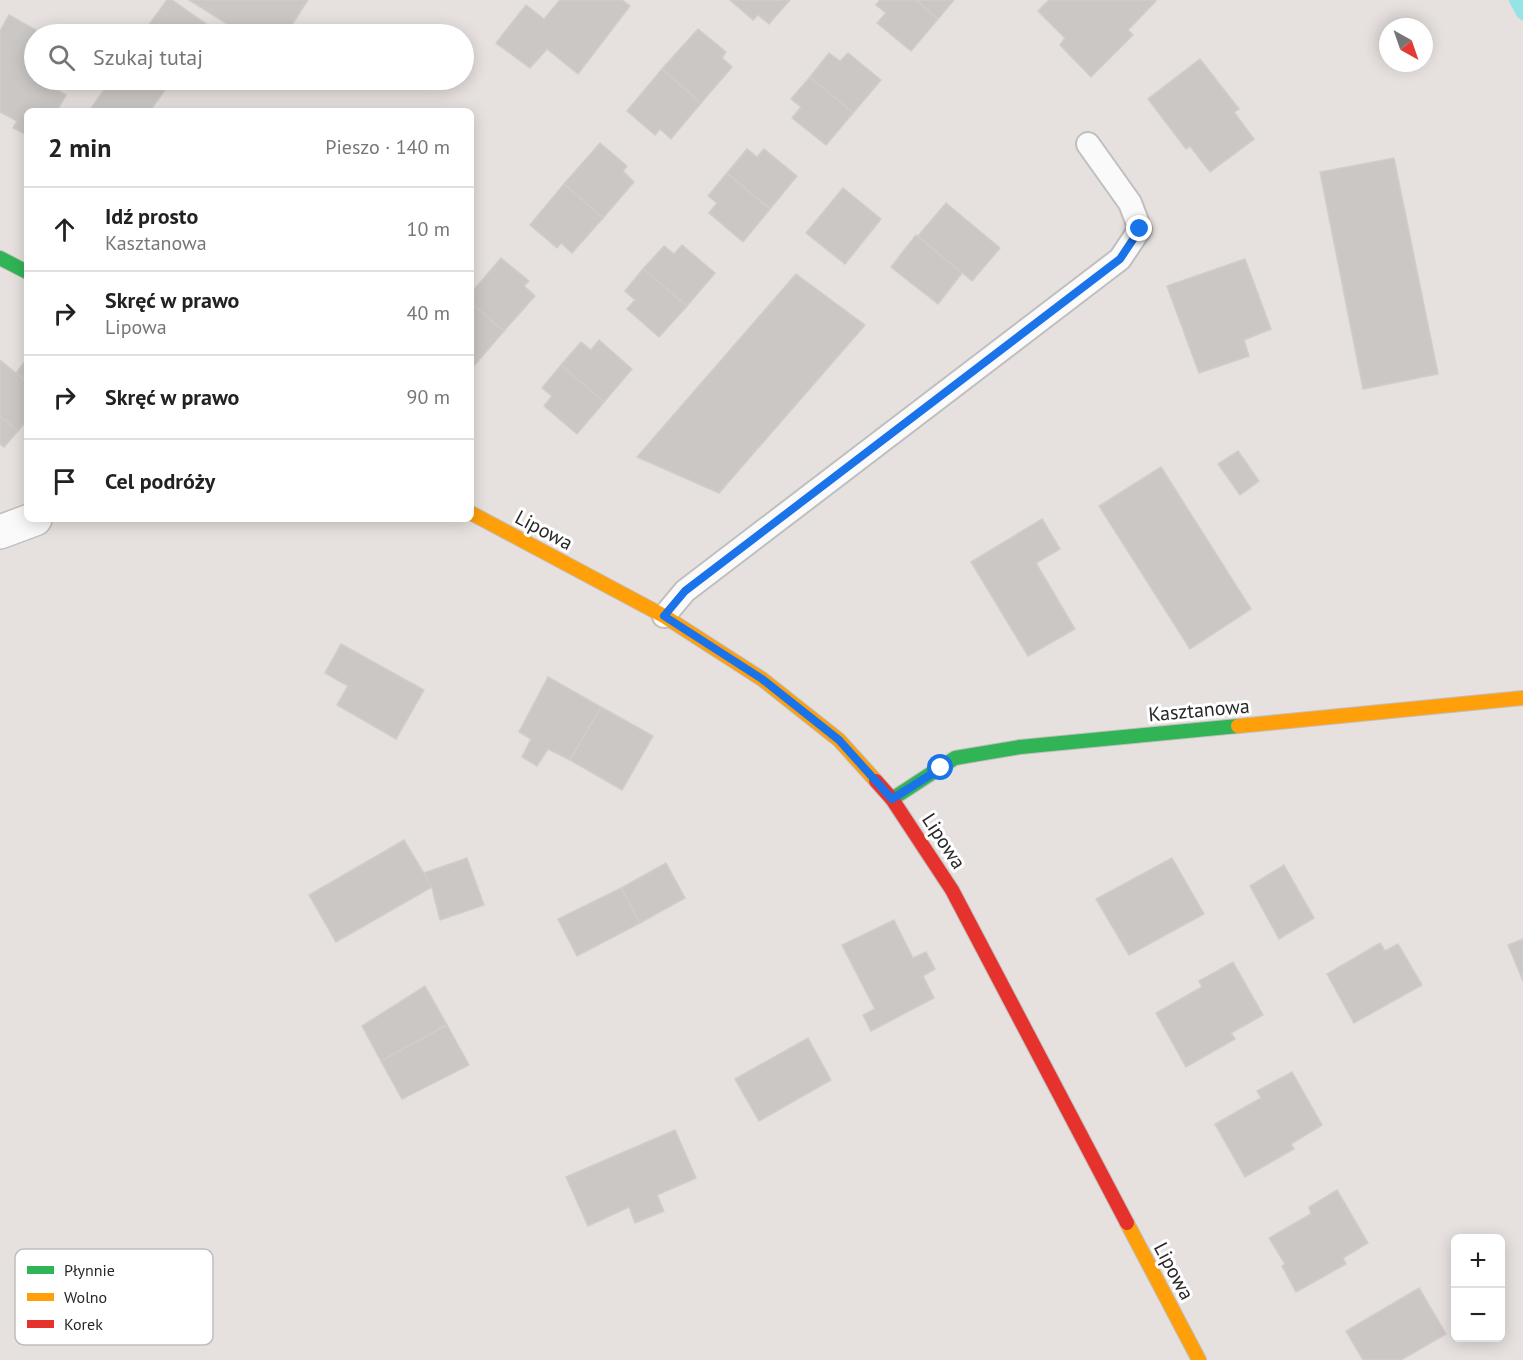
<!DOCTYPE html>
<html lang="pl">
<meta charset="utf-8">
<style>
:root{--surface:#fff;--page:#f2f2f2;--text:#222;--muted:#767676;--line:#e0e0e0}
body{margin:0;font-family:"PT Sans",sans-serif;background:var(--page);color:var(--text)}
.controls{position:absolute;right:18px;bottom:18px;display:grid;overflow:hidden;border-radius:9px;box-shadow:0 3px 15px #0003}
.controls button{width:54px;height:54px;display:grid;place-items:center;padding:0;border:0;border-bottom:2px solid var(--line);background:var(--surface);color:var(--text);font:30px sans-serif}
.compass{position:absolute;left:1379px;top:18px;width:54px;height:54px;border-radius:50%;background:var(--surface);box-shadow:0 3px 15px #0003;rotate:140deg}
.stop{position:absolute;width:18px;height:18px;margin:-14px;border:4px solid #1a73e8;border-radius:50%;background:#fff}
.stop.end{background:#1a73e8;border-color:#fff;box-shadow:0 2px 6px #0008}
.list{margin:0;padding:0;list-style:none}
h2{display:flex;justify-content:space-between;align-items:center;height:78px;margin:0;padding:0 24px;font-size:26px}
h2 small{font-size:20px;font-weight:400;color:var(--muted)}
.list li{display:grid;grid-template-columns:39px 1fr auto;gap:18px;align-items:center;box-sizing:border-box;height:84px;padding:0 24px;border-top:2px solid var(--line)}
.list b{display:block;font-size:22px;white-space:nowrap}
.list p{margin:0;font-size:20px;white-space:nowrap;color:var(--muted)}
.list em{font-size:20px;font-style:normal;color:var(--muted)}
.icon{flex:none;width:33px;height:33px;fill:none;stroke:currentColor;stroke-width:2;stroke-linecap:round;stroke-linejoin:round}
.map{position:relative;flex:none;width:1523px;height:1360px;overflow:hidden}
.search{position:absolute;background:var(--surface);box-shadow:0 3px 15px #0003;left:24px;top:24px;width:450px;height:66px;display:flex;align-items:center;gap:15px;box-sizing:border-box;padding:0 21px;border-radius:33px;color:var(--muted);font-size:22px}
.panel{position:absolute;background:var(--surface);box-shadow:0 3px 15px #0003;left:24px;top:108px;width:450px;height:414px;border-radius:9px}
.map>svg:first-child{display:block}
.lines{fill:none;stroke-linecap:round;stroke-linejoin:round}
.stream{stroke:#95e4e5;stroke-width:14}
.building{fill:#cbc7c5;stroke:#d1cdca;stroke-width:1.5}
.lane-casing{stroke:#c0bfbf;stroke-width:26}
.street-casing{stroke:#c0bfbf;stroke-width:36}
.fast-casing{stroke:#c0bfbf;stroke-width:16}
.slow-casing{stroke:#c0bfbf;stroke-width:16}
.jam-casing{stroke:#c0bfbf;stroke-width:16}
.lane{stroke:#fbfafa;stroke-width:22}
.street{stroke:#fbfafa;stroke-width:33}
.fast{stroke:#30b455;stroke-width:14}
.slow{stroke:#ff9f0a;stroke-width:14}
.jam{stroke:#e5322d;stroke-width:14}
.route{stroke:#1a73e8;stroke-width:8}
.labels{text-anchor:middle;dominant-baseline:central;stroke-width:6;stroke-linejoin:round;paint-order:stroke}
.street-label{font-size:20px;fill:#282828;stroke:#fff}
.key{fill:#fff;stroke:#bebebe;stroke-width:1.5}
.key-label{font-size:16px;fill:#282828}
</style>
<div class="map">
<svg width="1523" height="1360" viewBox="0 0 1523 1360">
<rect width="100%" height="100%" fill="#e6e1de"/>
<g class="lines">
<!-- stream -->
<path class="stream" d="M1516 0 1523 13"/>
</g>
<!-- building -->
<g class="building">
<path d="M167 0H172L209 26 203 34H142Z"/>
<path d="M189 0H308L286 34H243Z"/>
<path d="M560 0H622L630 6 578 74 547 49 530 68 496 43 526 5 544 19Z"/>
<path d="M730 0H790L769 24 758 15 753 20Z"/>
<path d="M880 0H916L938 19 911 51 877 23 886 13 876 5Z"/>
<path d="M916 0H954L938 19Z"/>
<path d="M1049 0H1155L1156 1 1128 30 1133 35 1091 77 1060 45 1065 38 1038 11Z"/>
<path d="M9 15 36 30 32 37 34 39V80H53L50 86 66 95 57 111H27V135L13 128 17 121 0 112V31Z"/>
<path d="M698 29 726 52 722 58 732 67 701 103 662 69Z"/>
<path d="M829 53 840 61 848 53 881 80 853 113 810 77Z"/>
<path d="M1200 59 1239 109 1234 112 1254 139 1210 172 1190 146 1186 149 1148 99Z"/>
<path d="M662 69 701 103 671 139 660 129 655 135 627 111Z"/>
<path d="M810 77 853 113 826 145 792 118 801 107 791 99Z"/>
<path d="M111 80H172L150 111H89Z"/>
<path d="M600 143 627 166 623 171 634 182 603 218 564 184Z"/>
<path d="M747 149 757 157 764 149 797 176 770 209 727 173Z"/>
<path d="M1394 158 1438 374 1363 389 1320 172Z"/>
<path d="M727 173 770 209 743 242 709 213 717 203 708 196Z"/>
<path d="M564 184 603 218 572 253 561 243 557 248 530 225Z"/>
<path d="M843 188 881 219 845 264 806 233Z"/>
<path d="M946 203 1000 248 972 281 918 236Z"/>
<path d="M916 235 962 273 938 304 891 267Z"/>
<path d="M682 245 715 273 687 306 643 269 664 246 674 254Z"/>
<path d="M501 258 529 281 524 286 535 296 504 331 471 303V293Z"/>
<path d="M1245 259 1271 329 1244 340 1249 356 1199 373 1167 286Z"/>
<path d="M643 269 687 306 659 337 627 309 635 300 625 291Z"/>
<path d="M796 274 865 325 719 493 637 457Z"/>
<path d="M471 303 504 331 473 367 471 365Z"/>
<path d="M599 340 632 369 604 402 561 365 581 342 591 350Z"/>
<path d="M0 360 27 382V420L18 431 0 416Z"/>
<path d="M26 360H27V382L16 373Z"/>
<path d="M561 365 604 402 577 434 544 406 552 396 542 388Z"/>
<path d="M0 416 18 431 4 447 0 444Z"/>
<path d="M1238 451 1259 481 1240 495 1218 464Z"/>
<path d="M1161 467 1251 609 1190 649 1099 506Z"/>
<path d="M1042 519 1060 549 1036 563 1075 629 1028 656 971 562Z"/>
<path d="M341 644 424 690 396 739 337 705 348 686 325 673Z"/>
<path d="M548 677 601 707 570 760 548 749 537 766 522 757 531 739 519 732Z"/>
<path d="M601 707 653 736 622 790 570 760Z"/>
<path d="M404 840 432 887 336 942 309 895Z"/>
<path d="M467 858 484 905 440 920 432 888 424 873Z"/>
<path d="M1172 858 1204 914 1129 955 1096 899Z"/>
<path d="M666 863 685 898 640 923 621 888Z"/>
<path d="M1284 865 1314 918 1279 939 1250 886Z"/>
<path d="M621 888 640 923 577 956 558 919Z"/>
<path d="M894 920 913 958 926 952 935 969 923 976 934 998 871 1031 863 1015 875 1009 842 945Z"/>
<path d="M1523 939V981L1508 945Z"/>
<path d="M1380 943 1385 951 1398 944 1422 985 1354 1023 1327 974Z"/>
<path d="M1233 962 1263 1015 1231 1033 1235 1039 1186 1067 1156 1013 1202 987 1199 981Z"/>
<path d="M425 986 447 1025 381 1061 362 1026Z"/>
<path d="M447 1025 469 1065 402 1099 381 1061Z"/>
<path d="M808 1038 831 1080 759 1121 735 1079Z"/>
<path d="M1292 1072 1322 1125 1291 1144 1294 1149 1245 1177 1215 1124 1261 1098 1257 1091Z"/>
<path d="M675 1130 696 1178 657 1195 664 1211 635 1223 629 1207 588 1226 566 1177Z"/>
<path d="M1337 1190 1368 1243 1343 1258 1346 1264 1296 1292 1282 1266 1285 1264 1269 1238 1311 1214 1309 1207Z"/>
<path d="M1419 1288 1446 1334 1401 1360H1363L1346 1331Z"/>
</g>
<g class="lines">
<!-- lane casing -->
<g class="lane-casing">
<path id="lane" d="M664 616 685 591 1120 259 1140 229 1130 203 1088 144"/>
</g>
<!-- street casing -->
<g class="street-casing">
<path id="street" d="M0 532 35 519"/>
</g>
<!-- fast casing -->
<g class="fast-casing">
<g id="fast">
<path d="M0 258 27 272"/>
<path d="M892 799 955 758 1020 747 1238 726"/>
</g>
</g>
<!-- slow casing -->
<g class="slow-casing">
<g id="slow">
<path d="M471 513 664 616 762 679 839 740 876 781"/>
<path d="M1238 726 1523 698"/>
<path d="M1127 1223 1199 1360"/>
</g>
</g>
<!-- jam casing -->
<g class="jam-casing">
<path id="jam" d="M876 781 892 799 952 890 1127 1223"/>
</g>
<!-- lane -->
<use href="#lane" class="lane"/>
<!-- street -->
<use href="#street" class="street"/>
<!-- fast -->
<use href="#fast" class="fast"/>
<!-- slow -->
<use href="#slow" class="slow"/>
<!-- jam -->
<use href="#jam" class="jam"/>
</g>
<g class="lines">
<!-- route -->
<path class="route" d="M941 768 892 799 839 740 762 679 664 616 685 591 1120 259 1140 229"/>
</g>
<g class="labels">
<!-- street labels -->
<g class="street-label">
<text transform="translate(544 530) rotate(28)">Lipowa</text>
<text transform="translate(1199 710) rotate(-5)">Kasztanowa</text>
<text transform="translate(944 841) rotate(57)">Lipowa</text>
<text transform="translate(1174 1271) rotate(62)">Lipowa</text>
</g>
</g>
<!-- legend -->
<rect x="15" y="1249" width="198" height="96" rx="9" class="key"/>
<rect x="27" y="1266" width="27" height="8" fill="#30b455"/>
<rect x="27" y="1293" width="27" height="8" fill="#ff9f0a"/>
<rect x="27" y="1320" width="27" height="8" fill="#e5322d"/>
<g class="key-label">
<text x="64" y="1276">Płynnie</text>
<text x="64" y="1303">Wolno</text>
<text x="64" y="1330">Korek</text>
</g>
</svg>
<div class="controls">
<button>+</button>
<button>−</button>
</div>
<svg class="compass" viewBox="-18 -18 36 36"><path d="M0-13l5 13h-10z" fill="#e53935"/><path d="M0 13l5-13h-10z" fill="#767676"/></svg>
<div class="stop" style="left:941px;top:768px"></div>
<div class="stop end" style="left:1140px;top:229px"></div>
<div class="search"><svg class="icon" aria-label="search" viewBox="0 0 24 24"><circle cx="10" cy="10" r="6"/><path d="M15 15l6 6"/></svg>Szukaj tutaj</div>
<section class="panel">
<h2>2 min<small>Pieszo · 140 m</small></h2>
<ul class="list">
<li><svg class="icon" aria-label="ahead" viewBox="0 0 24 24"><path d="M12 20V5M6 11l6-6 6 6"/></svg><div><b>Idź prosto</b><p>Kasztanowa</p></div><em>10 m</em></li>
<li><svg class="icon" aria-label="right" viewBox="0 0 24 24"><path d="M7 20v-9h11M14 6l5 5-5 5"/></svg><div><b>Skręć w prawo</b><p>Lipowa</p></div><em>40 m</em></li>
<li><svg class="icon" aria-label="right" viewBox="0 0 24 24"><path d="M7 20v-9h11M14 6l5 5-5 5"/></svg><div><b>Skręć w prawo</b></div><em>90 m</em></li>
<li><svg class="icon" aria-label="arrive" viewBox="0 0 24 24"><path d="M6 21V4h12l-3 4 3 4H6"/></svg><div><b>Cel podróży</b></div></li>
</ul>
</section>
</div>
